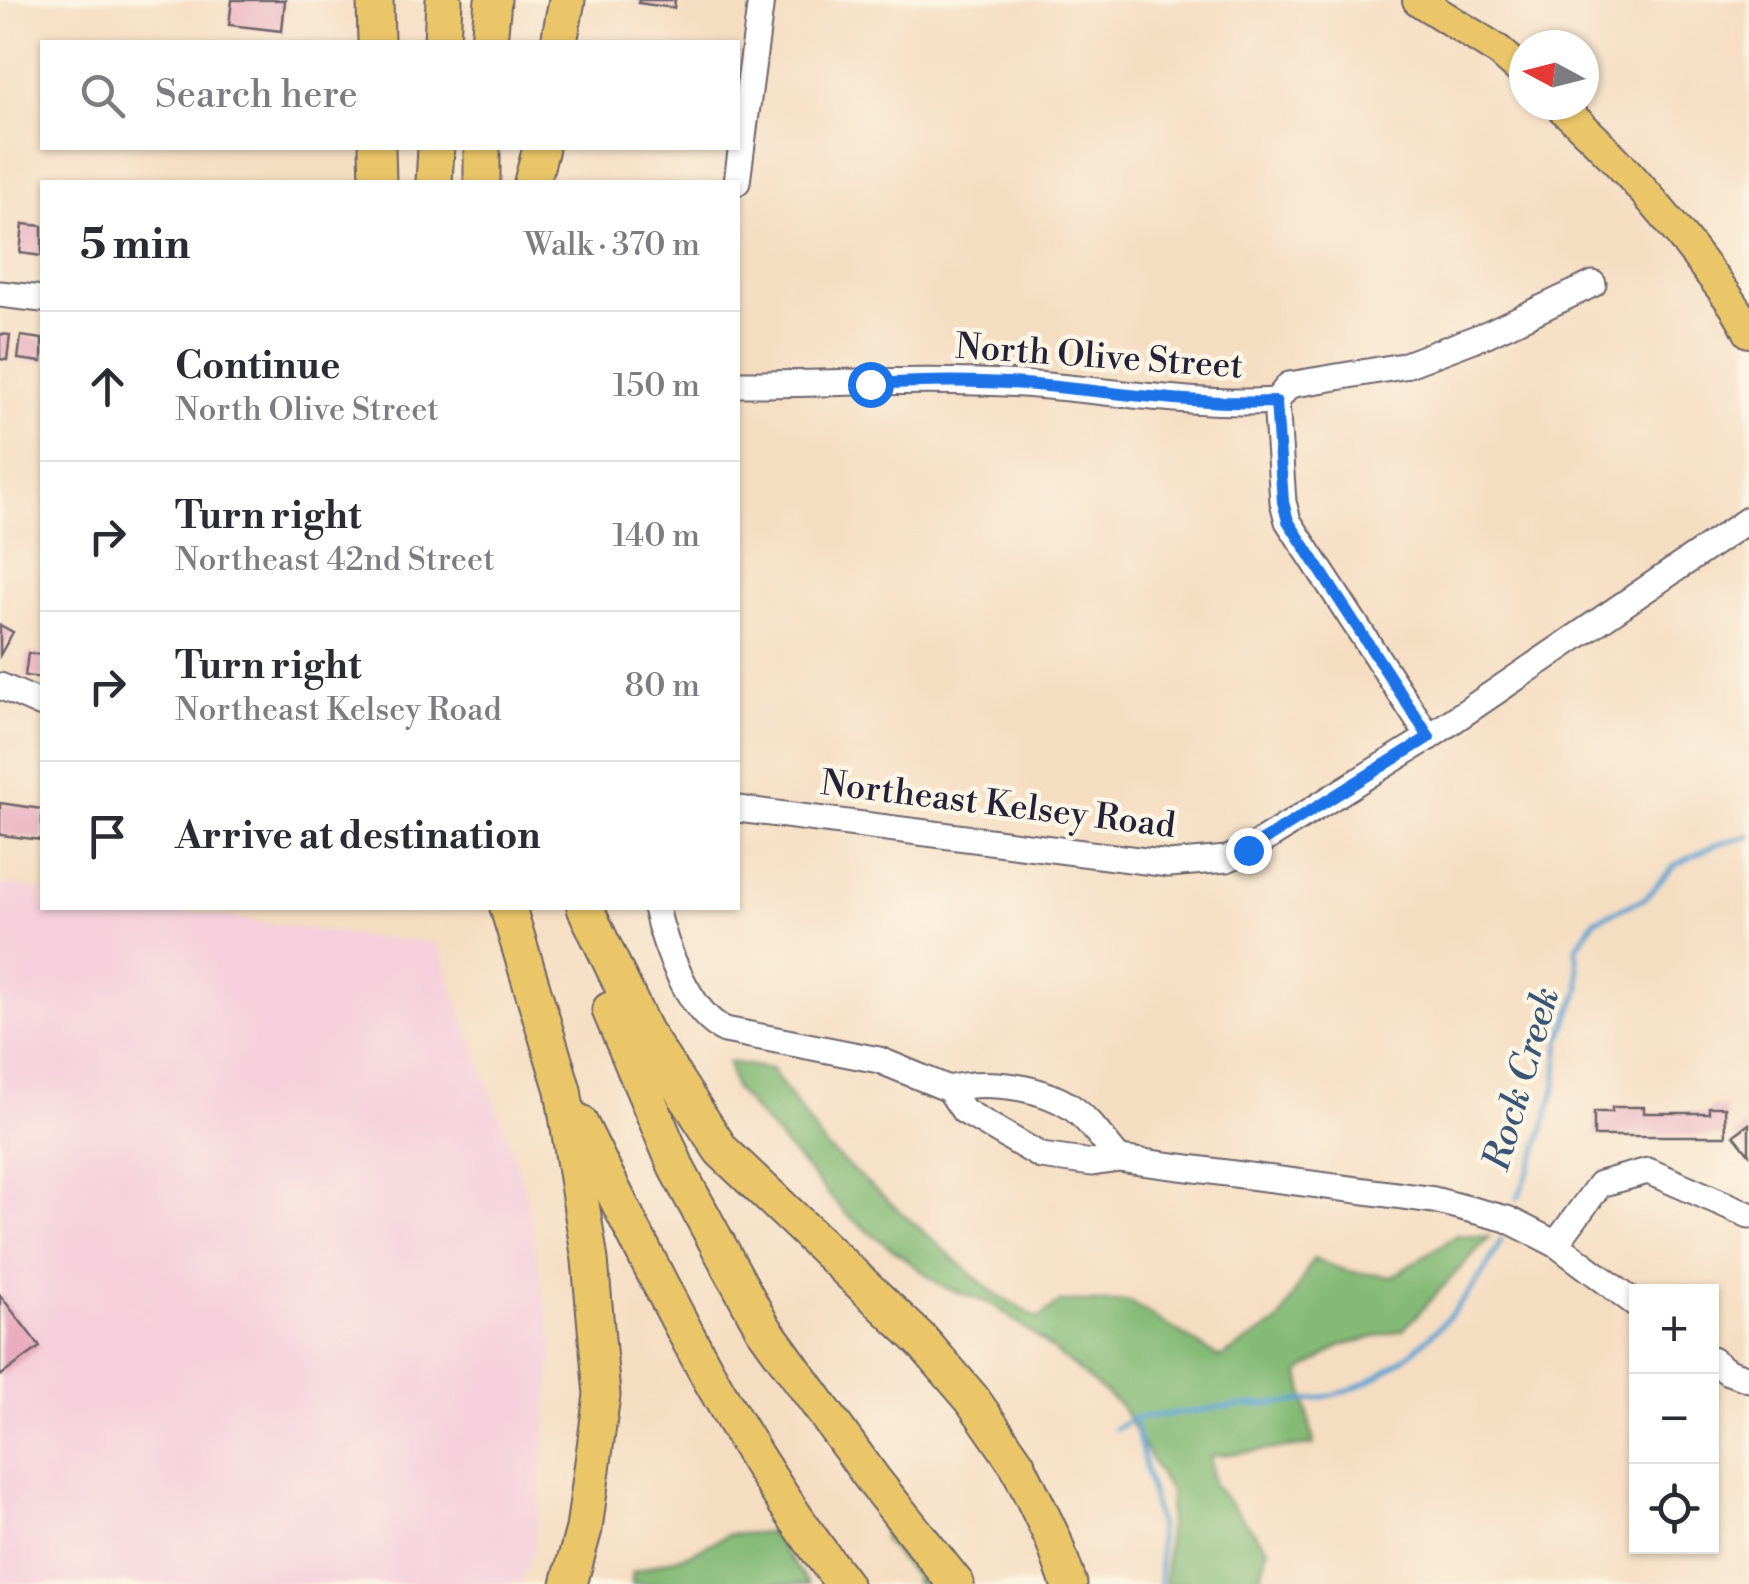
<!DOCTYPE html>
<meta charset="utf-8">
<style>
:root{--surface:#fff;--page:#f7f7f7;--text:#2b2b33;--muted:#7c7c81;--line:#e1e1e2}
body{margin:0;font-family:"Libre Bodoni",serif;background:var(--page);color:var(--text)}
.controls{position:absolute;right:30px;bottom:30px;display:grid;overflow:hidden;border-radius:0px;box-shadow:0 2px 8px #0004}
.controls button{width:90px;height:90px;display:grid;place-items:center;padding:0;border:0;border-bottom:2px solid var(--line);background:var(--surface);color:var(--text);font:50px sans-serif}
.compass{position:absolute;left:1509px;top:30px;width:90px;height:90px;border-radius:50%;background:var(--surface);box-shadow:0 2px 8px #0004;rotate:277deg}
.stop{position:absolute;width:30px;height:30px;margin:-22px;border:8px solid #1a73e8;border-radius:50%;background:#fff}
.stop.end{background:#1a73e8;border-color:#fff;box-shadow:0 2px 10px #0008}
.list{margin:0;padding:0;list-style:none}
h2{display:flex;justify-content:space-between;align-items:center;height:130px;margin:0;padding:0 40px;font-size:42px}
h2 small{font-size:32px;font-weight:400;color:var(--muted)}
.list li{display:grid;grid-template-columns:65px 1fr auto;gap:30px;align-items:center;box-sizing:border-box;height:150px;padding:0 40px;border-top:2px solid var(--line)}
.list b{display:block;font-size:38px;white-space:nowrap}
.list p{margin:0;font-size:32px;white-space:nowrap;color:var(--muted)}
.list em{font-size:32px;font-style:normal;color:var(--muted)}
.icon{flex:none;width:55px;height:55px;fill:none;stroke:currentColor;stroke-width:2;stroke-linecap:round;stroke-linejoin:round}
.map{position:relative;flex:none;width:1749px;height:1584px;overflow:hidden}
.search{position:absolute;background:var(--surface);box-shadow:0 2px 8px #0004;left:40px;top:40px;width:700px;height:110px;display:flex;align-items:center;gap:25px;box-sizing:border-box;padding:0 35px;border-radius:0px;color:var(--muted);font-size:38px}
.panel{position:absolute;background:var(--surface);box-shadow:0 2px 8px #0004;left:40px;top:180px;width:700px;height:730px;border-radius:0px}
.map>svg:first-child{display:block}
.built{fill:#f5cfdb}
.forest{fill:#84ba76;stroke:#536e58;stroke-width:2.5}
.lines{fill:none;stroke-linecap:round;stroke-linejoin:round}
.stream{stroke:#5ba2d1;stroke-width:5}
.building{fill:#e9acbe}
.minor-casing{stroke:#6c636a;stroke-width:29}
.major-casing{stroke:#6c636a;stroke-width:34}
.highway-casing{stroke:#6c636a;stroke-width:39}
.minor{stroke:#fff;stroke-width:25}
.major{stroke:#ebc669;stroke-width:30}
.highway{stroke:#ebc669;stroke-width:35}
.route{stroke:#1a73e8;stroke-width:12}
.labels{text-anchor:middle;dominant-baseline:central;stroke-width:9;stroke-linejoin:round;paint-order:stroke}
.street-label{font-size:35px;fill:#22223b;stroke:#fcf5e5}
.water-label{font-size:38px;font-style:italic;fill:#395577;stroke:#fcf5e5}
</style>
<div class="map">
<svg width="1749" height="1584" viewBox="0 0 1749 1584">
<rect width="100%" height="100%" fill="#fcf5e5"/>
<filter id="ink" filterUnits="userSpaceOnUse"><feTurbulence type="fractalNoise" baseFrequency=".01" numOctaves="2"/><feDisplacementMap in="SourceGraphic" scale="20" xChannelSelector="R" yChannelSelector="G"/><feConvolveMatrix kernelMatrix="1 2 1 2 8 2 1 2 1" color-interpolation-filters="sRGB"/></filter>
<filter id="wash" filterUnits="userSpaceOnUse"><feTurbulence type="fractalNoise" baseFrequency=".0048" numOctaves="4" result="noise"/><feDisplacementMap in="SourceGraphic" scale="40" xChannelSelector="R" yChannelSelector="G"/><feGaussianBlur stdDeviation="2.25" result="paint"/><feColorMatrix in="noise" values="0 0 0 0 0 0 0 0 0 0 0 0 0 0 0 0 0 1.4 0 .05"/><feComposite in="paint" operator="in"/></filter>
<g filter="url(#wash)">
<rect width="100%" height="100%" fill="#f5ddc1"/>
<!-- built -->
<path class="built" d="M0 884 42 890V908H165L366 937 437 943 523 1180 554 1349 534 1550 520 1584H0Z"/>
<!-- forest -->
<g class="forest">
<path d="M728 1062 771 1069 826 1147 990 1290 1038 1319 1060 1302H1130L1220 1358 1279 1322 1313 1259 1346 1271 1392 1277 1457 1235 1489 1237 1403 1330 1340 1346 1300 1373 1314 1445 1210 1456 1213 1484 1268 1548 1259 1584H1165L1170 1492 1120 1405 1042 1341 992 1304 943 1287 847 1215 734 1088Z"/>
<path d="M882 1528 932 1584H916L915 1577 884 1541Z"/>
<path d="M769 1532 809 1584H632L633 1572 692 1553 727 1535Z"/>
</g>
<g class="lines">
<!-- stream -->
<g class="stream">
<path d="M1518 1198 1536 1153 1556 1085 1560 1041 1580 988 1576 948 1595 920 1644 899 1675 865 1716 845 1749 836"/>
<path d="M1134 1418 1159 1527 1160 1584"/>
<path d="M1115 1429 1134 1418C1162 1416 1190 1412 1217 1408 1261 1403 1304 1405 1346 1391 1408 1369 1475 1298 1501 1240"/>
</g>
</g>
<g id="blocks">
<!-- building -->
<g class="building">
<path d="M232 0H285L282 31 229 25Z"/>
<path d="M639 0H675L674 8 638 3Z"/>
<path d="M23 224 42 226V256L20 253Z"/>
<path d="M0 334 10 335 7 360 0 359Z"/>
<path d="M21 336 42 339V362L18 359Z"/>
<path d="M0 625 13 632 0 655Z"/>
<path d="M28 653 42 655V678L25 676Z"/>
<path d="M0 803 42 809V840L0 835Z"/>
<path d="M1612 1107H1644V1113H1709V1107H1725L1726 1136H1594V1112H1612Z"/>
<path d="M1749 1124V1154L1734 1135Z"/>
<path d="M0 1295 40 1347 0 1376Z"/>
</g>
</g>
</g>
<g filter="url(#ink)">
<use href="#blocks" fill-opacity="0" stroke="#6c636a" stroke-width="2.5"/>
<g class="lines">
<!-- minor casing -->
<g class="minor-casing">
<g id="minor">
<path d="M737 182 761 0"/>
<path d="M0 294 42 299"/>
<path d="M738 384C832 384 928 378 1022 384 1108 390 1190 406 1276 401"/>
<path d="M1276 401 1283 502 1288 521 1429 737"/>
<path d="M1276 401 1289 385 1403 366 1487 334 1593 284"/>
<path d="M0 686 42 704"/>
<path d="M738 809 1169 864 1227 859 1248 850 1429 737 1749 519"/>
<path d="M656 908C664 944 689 1014 725 1030L879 1060 949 1089 964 1111 1041 1156 1092 1163 1119 1159 1434 1200 1507 1219 1556 1244 1636 1304"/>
<path d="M949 1089C984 1079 1039 1086 1071 1107 1089 1119 1105 1143 1119 1159"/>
<path d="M1556 1244 1600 1184 1648 1171 1749 1215"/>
<path d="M1712 1360 1728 1372 1749 1379"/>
</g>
</g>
<!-- major casing -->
<g class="major-casing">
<g id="major">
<path d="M1418 0 1499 51 1524 73"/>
<path d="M1559 105C1614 154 1661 208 1705 267 1721 288 1738 308 1749 332"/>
</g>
</g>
<!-- highway casing -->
<g class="highway-casing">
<g id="highway">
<path d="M375 0 376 42"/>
<path d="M442 42 444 0"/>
<path d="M489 42 493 0"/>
<path d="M559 42 567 0"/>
<path d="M377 148 378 182"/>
<path d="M482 148V182"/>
<path d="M434 182 436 148"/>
<path d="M532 182 541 148"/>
<path d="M508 908 563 1090 590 1260 602 1395 584 1529 569 1584"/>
<path d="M585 908 644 1031 721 1150 922 1341 972 1399 1017 1464 1053 1539 1069 1584"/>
<path d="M610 1010 678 1171 762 1326 874 1481 956 1584"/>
<path d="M579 1122C658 1280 734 1444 844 1584"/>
</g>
</g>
<!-- minor -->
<use href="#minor" class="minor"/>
<!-- major -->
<use href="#major" class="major"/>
<!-- highway -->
<use href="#highway" class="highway"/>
</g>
</g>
<g class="lines" filter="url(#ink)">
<!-- route -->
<path class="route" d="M870 384C921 381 973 380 1024 384 1108 391 1190 405 1276 402L1283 502 1288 521 1429 737 1248 850"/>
</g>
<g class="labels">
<!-- street labels -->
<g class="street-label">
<text transform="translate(1099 357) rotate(4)">North Olive Street</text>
<text transform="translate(998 805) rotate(7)">Northeast Kelsey Road</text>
</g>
<!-- water labels -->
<g class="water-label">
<text transform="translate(1522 1079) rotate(-74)">Rock Creek</text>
</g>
</g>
</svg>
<div class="controls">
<button>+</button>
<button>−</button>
<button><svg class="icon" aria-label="locate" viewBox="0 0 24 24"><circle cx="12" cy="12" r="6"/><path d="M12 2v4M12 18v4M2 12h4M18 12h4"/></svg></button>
</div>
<svg class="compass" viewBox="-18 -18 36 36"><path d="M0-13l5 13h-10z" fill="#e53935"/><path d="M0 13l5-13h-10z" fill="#7c7c81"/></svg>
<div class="stop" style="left:870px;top:384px"></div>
<div class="stop end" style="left:1248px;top:850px"></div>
<div class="search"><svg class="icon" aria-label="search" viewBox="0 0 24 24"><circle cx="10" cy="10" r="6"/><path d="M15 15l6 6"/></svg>Search here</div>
<section class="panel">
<h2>5 min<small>Walk · 370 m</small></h2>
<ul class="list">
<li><svg class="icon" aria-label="ahead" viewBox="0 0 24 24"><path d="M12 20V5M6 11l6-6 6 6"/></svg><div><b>Continue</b><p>North Olive Street</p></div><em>150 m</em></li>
<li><svg class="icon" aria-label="right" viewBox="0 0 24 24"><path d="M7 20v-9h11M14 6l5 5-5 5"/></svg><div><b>Turn right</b><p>Northeast 42nd Street</p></div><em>140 m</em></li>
<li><svg class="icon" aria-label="right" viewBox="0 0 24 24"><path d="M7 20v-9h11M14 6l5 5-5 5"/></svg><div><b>Turn right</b><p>Northeast Kelsey Road</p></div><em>80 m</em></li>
<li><svg class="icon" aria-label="arrive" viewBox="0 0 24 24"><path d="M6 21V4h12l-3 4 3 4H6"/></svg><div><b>Arrive at destination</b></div></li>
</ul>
</section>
</div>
